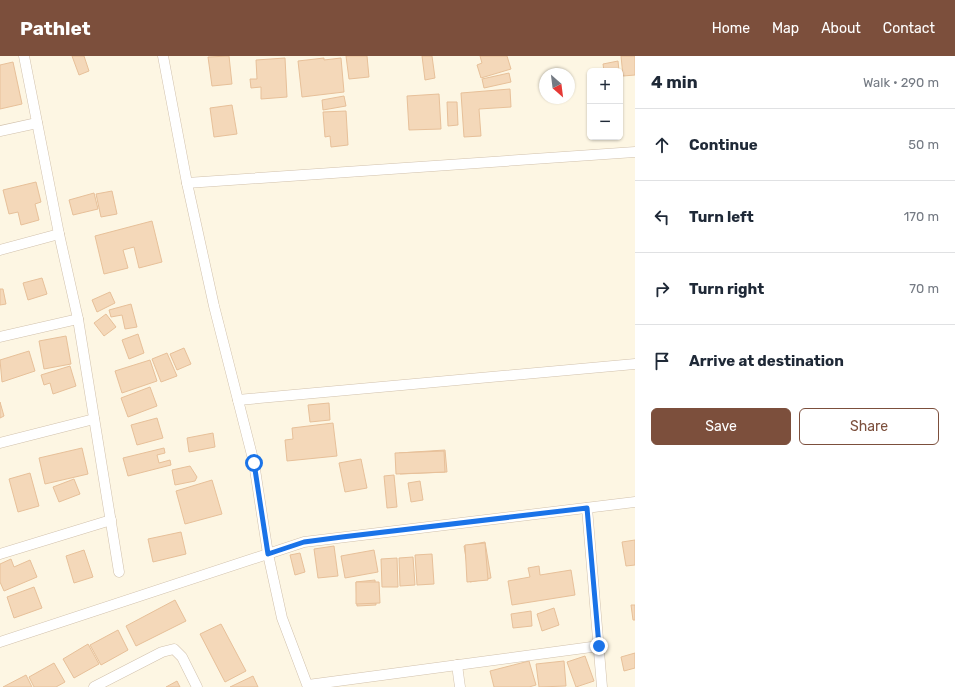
<!DOCTYPE html>
<meta charset="utf-8">
<style>
:root{--surface:#fff;--page:#f6f6f7;--text:#1f2937;--muted:#747a83;--line:#e0e1e3;--accent:#7c4f3c}
body{margin:0;font-family:Rubik,sans-serif;background:var(--page);color:var(--text)}
.controls{position:absolute;right:12px;top:12px;display:grid;overflow:hidden;border-radius:6px;box-shadow:0 1px 3px #0004}
.controls button{width:36px;height:36px;display:grid;place-items:center;padding:0;border:0;border-bottom:1px solid var(--line);background:var(--surface);color:var(--text);font:20px sans-serif}
.compass{position:absolute;left:539px;top:12px;width:36px;height:36px;border-radius:50%;background:var(--surface);box-shadow:0 1px 3px #0004;rotate:152deg}
.stop{position:absolute;width:12px;height:12px;margin:-9px;border:3px solid #1a73e8;border-radius:50%;background:#fff}
.stop.end{background:#1a73e8;border-color:#fff;box-shadow:0 1px 4px #0008}
.list{margin:0;padding:0;list-style:none}
h2{display:flex;justify-content:space-between;align-items:center;height:52px;margin:0;padding:0 16px;font-size:17px}
h2 small{font-size:13px;font-weight:400;color:var(--muted)}
.list li{display:grid;grid-template-columns:26px 1fr auto;gap:12px;align-items:center;box-sizing:border-box;height:72px;padding:0 16px;border-top:1px solid var(--line)}
.list b{display:block;font-size:15px;white-space:nowrap}
.list em{font-size:13px;font-style:normal;color:var(--muted)}
.actions{display:flex;gap:8px;padding:12px 16px}
.actions a{flex:1;padding:9px 0;border:1px solid var(--accent);border-radius:6px;text-align:center;font-size:14px;color:var(--accent)}
.actions .main{background:var(--accent);color:#fff}
.icon{flex:none;width:22px;height:22px;fill:none;stroke:currentColor;stroke-width:2;stroke-linecap:round;stroke-linejoin:round}
.map{position:relative;flex:none;width:635px;height:631px;overflow:hidden}
header{display:flex;align-items:center;gap:24px;box-sizing:border-box;height:56px;padding:0 20px;background:var(--accent);color:#fff}
header strong{font-size:19px}
nav{display:flex;gap:22px;margin-inline-start:auto;font-size:14px}
main{display:flex}
aside{flex:1;background:var(--surface)}
.map>svg:first-child{display:block}
.building{fill:#f4d8b9;stroke:#e7c099}
.lines{fill:none;stroke-linecap:round;stroke-linejoin:round}
.minor-casing{stroke:#d1c1ac;stroke-width:11}
.minor{stroke:#fff;stroke-width:10}
.route{stroke:#1a73e8;stroke-width:5}
</style>
<header>
<strong>Pathlet</strong>
<nav><a>Home</a><a>Map</a><a>About</a><a>Contact</a></nav>
</header>
<main>
<div class="map">
<svg width="635" height="631" viewBox="0 0 635 631">
<rect width="100%" height="100%" fill="#fdf6e3"/>
<!-- building -->
<g class="building">
<path d="M72 0H84L89 15 79 19Z"/>
<path d="M229 0 232 28 212 30 208 1Z"/>
<path d="M346 0H367L369 21 349 23Z"/>
<path d="M422 0H432L435 22 425 24Z"/>
<path d="M480 0H507L511 13 481 22 477 9 482 7Z"/>
<path d="M621 0H635V19L623 20Z"/>
<path d="M285 2 287 41 261 43V31L251 32 250 23H257L256 4Z"/>
<path d="M324 2V4L341 2 344 36 302 41 298 5Z"/>
<path d="M618 5 619 15H604L603 8Z"/>
<path d="M13 6 22 48 0 53V9Z"/>
<path d="M509 17 511 26 484 32 482 23Z"/>
<path d="M510 33 511 51 479 53 481 80 464 81 461 37Z"/>
<path d="M439 38 441 73 409 74 407 40Z"/>
<path d="M344 40 346 50 323 54 322 44Z"/>
<path d="M447 46H457L458 69 448 70Z"/>
<path d="M232 49 237 78 214 81 210 52Z"/>
<path d="M346 55 348 89 331 91 330 80 325 81 323 56Z"/>
<path d="M36 126 41 146 35 148 39 164 21 169 18 156 9 158 3 134Z"/>
<path d="M112 135 117 158 101 161 96 138Z"/>
<path d="M94 137 98 153 73 159 69 144Z"/>
<path d="M152 165 162 206 139 212 134 191 123 194 128 212 104 218 95 180Z"/>
<path d="M42 222 47 238 28 244 23 227Z"/>
<path d="M0 233H3L6 248 0 249Z"/>
<path d="M110 236 115 247 97 256 92 244Z"/>
<path d="M131 248 137 271 125 273 122 259 111 261 109 254Z"/>
<path d="M106 258 116 271 104 280 94 267Z"/>
<path d="M138 278 144 297 129 303 122 284Z"/>
<path d="M66 280 71 308 44 313 39 285Z"/>
<path d="M184 292 191 308 177 314 170 298Z"/>
<path d="M29 295 35 315 2 326 0 304Z"/>
<path d="M167 297 177 320 161 326 152 303Z"/>
<path d="M150 304 157 325 122 337 115 315Z"/>
<path d="M70 310 76 330 53 338 50 327 44 329 41 319Z"/>
<path d="M150 331 157 350 128 361 121 342Z"/>
<path d="M0 346 4 360 0 362Z"/>
<path d="M329 347 330 364 310 366 308 349Z"/>
<path d="M157 362 163 382 137 389 131 369Z"/>
<path d="M333 367 337 400 287 405 285 384 293 383 292 372Z"/>
<path d="M213 377 215 391 189 396 187 382Z"/>
<path d="M82 392 88 418 45 428 39 402Z"/>
<path d="M164 392 165 397 157 399 159 407 170 404 171 409 128 420 123 402Z"/>
<path d="M445 394 447 416 400 418 399 397Z"/>
<path d="M444 395 445 416 396 418 395 397Z"/>
<path d="M361 403 367 432 345 436 339 407Z"/>
<path d="M190 410 197 421 195 425 175 429 172 414Z"/>
<path d="M30 417 39 450 18 456 9 423Z"/>
<path d="M394 419 397 451 387 452 384 420Z"/>
<path d="M74 423 80 438 59 446 53 431Z"/>
<path d="M212 424 222 458 185 468 176 435Z"/>
<path d="M420 425 423 444 411 446 408 427Z"/>
<path d="M181 476 186 498 153 506 148 483Z"/>
<path d="M635 484V509L626 510 622 486Z"/>
<path d="M485 486 491 522 470 526 464 490Z"/>
<path d="M485 487 488 524 467 526 465 489Z"/>
<path d="M334 490 338 520 318 522 314 493Z"/>
<path d="M84 494 93 521 74 527 66 500Z"/>
<path d="M374 494 378 516 345 522 341 500Z"/>
<path d="M300 497 305 516 295 519 290 499Z"/>
<path d="M432 498 434 528 417 529 415 499Z"/>
<path d="M413 501 415 529 400 530 399 502Z"/>
<path d="M397 502 398 531H382L381 503Z"/>
<path d="M11 503 14 511 30 504 37 521 4 535 0 526V508Z"/>
<path d="M539 510 540 519 571 514 575 539 512 549 508 525 530 521 528 512Z"/>
<path d="M375 524 376 549 357 550 356 526Z"/>
<path d="M356 526H379L380 547 356 548Z"/>
<path d="M34 531 42 552 14 562 7 541Z"/>
<path d="M175 544 186 565 136 590 126 570Z"/>
<path d="M631 549H635V564H633Z"/>
<path d="M554 552 559 569 542 575 537 558Z"/>
<path d="M531 555 532 570 513 572 511 558Z"/>
<path d="M221 568 246 615 225 626 200 578Z"/>
<path d="M118 574 128 594 101 609 90 589Z"/>
<path d="M88 588 99 608 74 622 63 603Z"/>
<path d="M635 597V612L624 615 621 601Z"/>
<path d="M585 600 594 625 576 631 567 606Z"/>
<path d="M529 605 536 629 529 631H494L490 615Z"/>
<path d="M564 605 566 630 539 631 536 608Z"/>
<path d="M54 607 65 626 56 631H34L29 621Z"/>
<path d="M26 619 32 631H3Z"/>
<path d="M253 620 258 631H230Z"/>
<path d="M177 625 180 631H166Z"/>
</g>
<g class="lines">
<!-- minor casing -->
<g class="minor-casing">
<g id="minor">
<path d="M163 0 187 127 214 250 254 407 268 498 282 562 308 631"/>
<path d="M0 75 37 67"/>
<path d="M187 127 635 96"/>
<path d="M0 194 59 178 24 0"/>
<path d="M78 263 119 516"/>
<path d="M0 281 78 263 59 178"/>
<path d="M238 344 635 308"/>
<path d="M0 387 94 363"/>
<path d="M587 452 602 631"/>
<path d="M0 498 111 464"/>
<path d="M0 586 304 486 635 446"/>
<path d="M457 609 460 631"/>
<path d="M308 629 599 590"/>
<path d="M94 631 162 596 174 593 182 601 197 631"/>
</g>
</g>
<!-- minor -->
<use href="#minor" class="minor"/>
</g>
<g class="lines">
<!-- route -->
<path class="route" d="M254 407 268 498 304 486 342 481 587 452 599 590"/>
</g>
</svg>
<div class="controls">
<button>+</button>
<button>−</button>
</div>
<svg class="compass" viewBox="-18 -18 36 36"><path d="M0-13l5 13h-10z" fill="#e53935"/><path d="M0 13l5-13h-10z" fill="#747a83"/></svg>
<div class="stop" style="left:254px;top:407px"></div>
<div class="stop end" style="left:599px;top:590px"></div>
</div>
<aside>
<h2>4 min<small>Walk · 290 m</small></h2>
<ul class="list">
<li><svg class="icon" aria-label="ahead" viewBox="0 0 24 24"><path d="M12 20V5M6 11l6-6 6 6"/></svg><div><b>Continue</b></div><em>50 m</em></li>
<li><svg class="icon" aria-label="left" viewBox="0 0 24 24"><path d="M17 20v-9H6M10 6l-5 5 5 5"/></svg><div><b>Turn left</b></div><em>170 m</em></li>
<li><svg class="icon" aria-label="right" viewBox="0 0 24 24"><path d="M7 20v-9h11M14 6l5 5-5 5"/></svg><div><b>Turn right</b></div><em>70 m</em></li>
<li><svg class="icon" aria-label="arrive" viewBox="0 0 24 24"><path d="M6 21V4h12l-3 4 3 4H6"/></svg><div><b>Arrive at destination</b></div></li>
</ul>
<div class="actions"><a class="main">Save</a><a>Share</a></div>
</aside>
</main>
